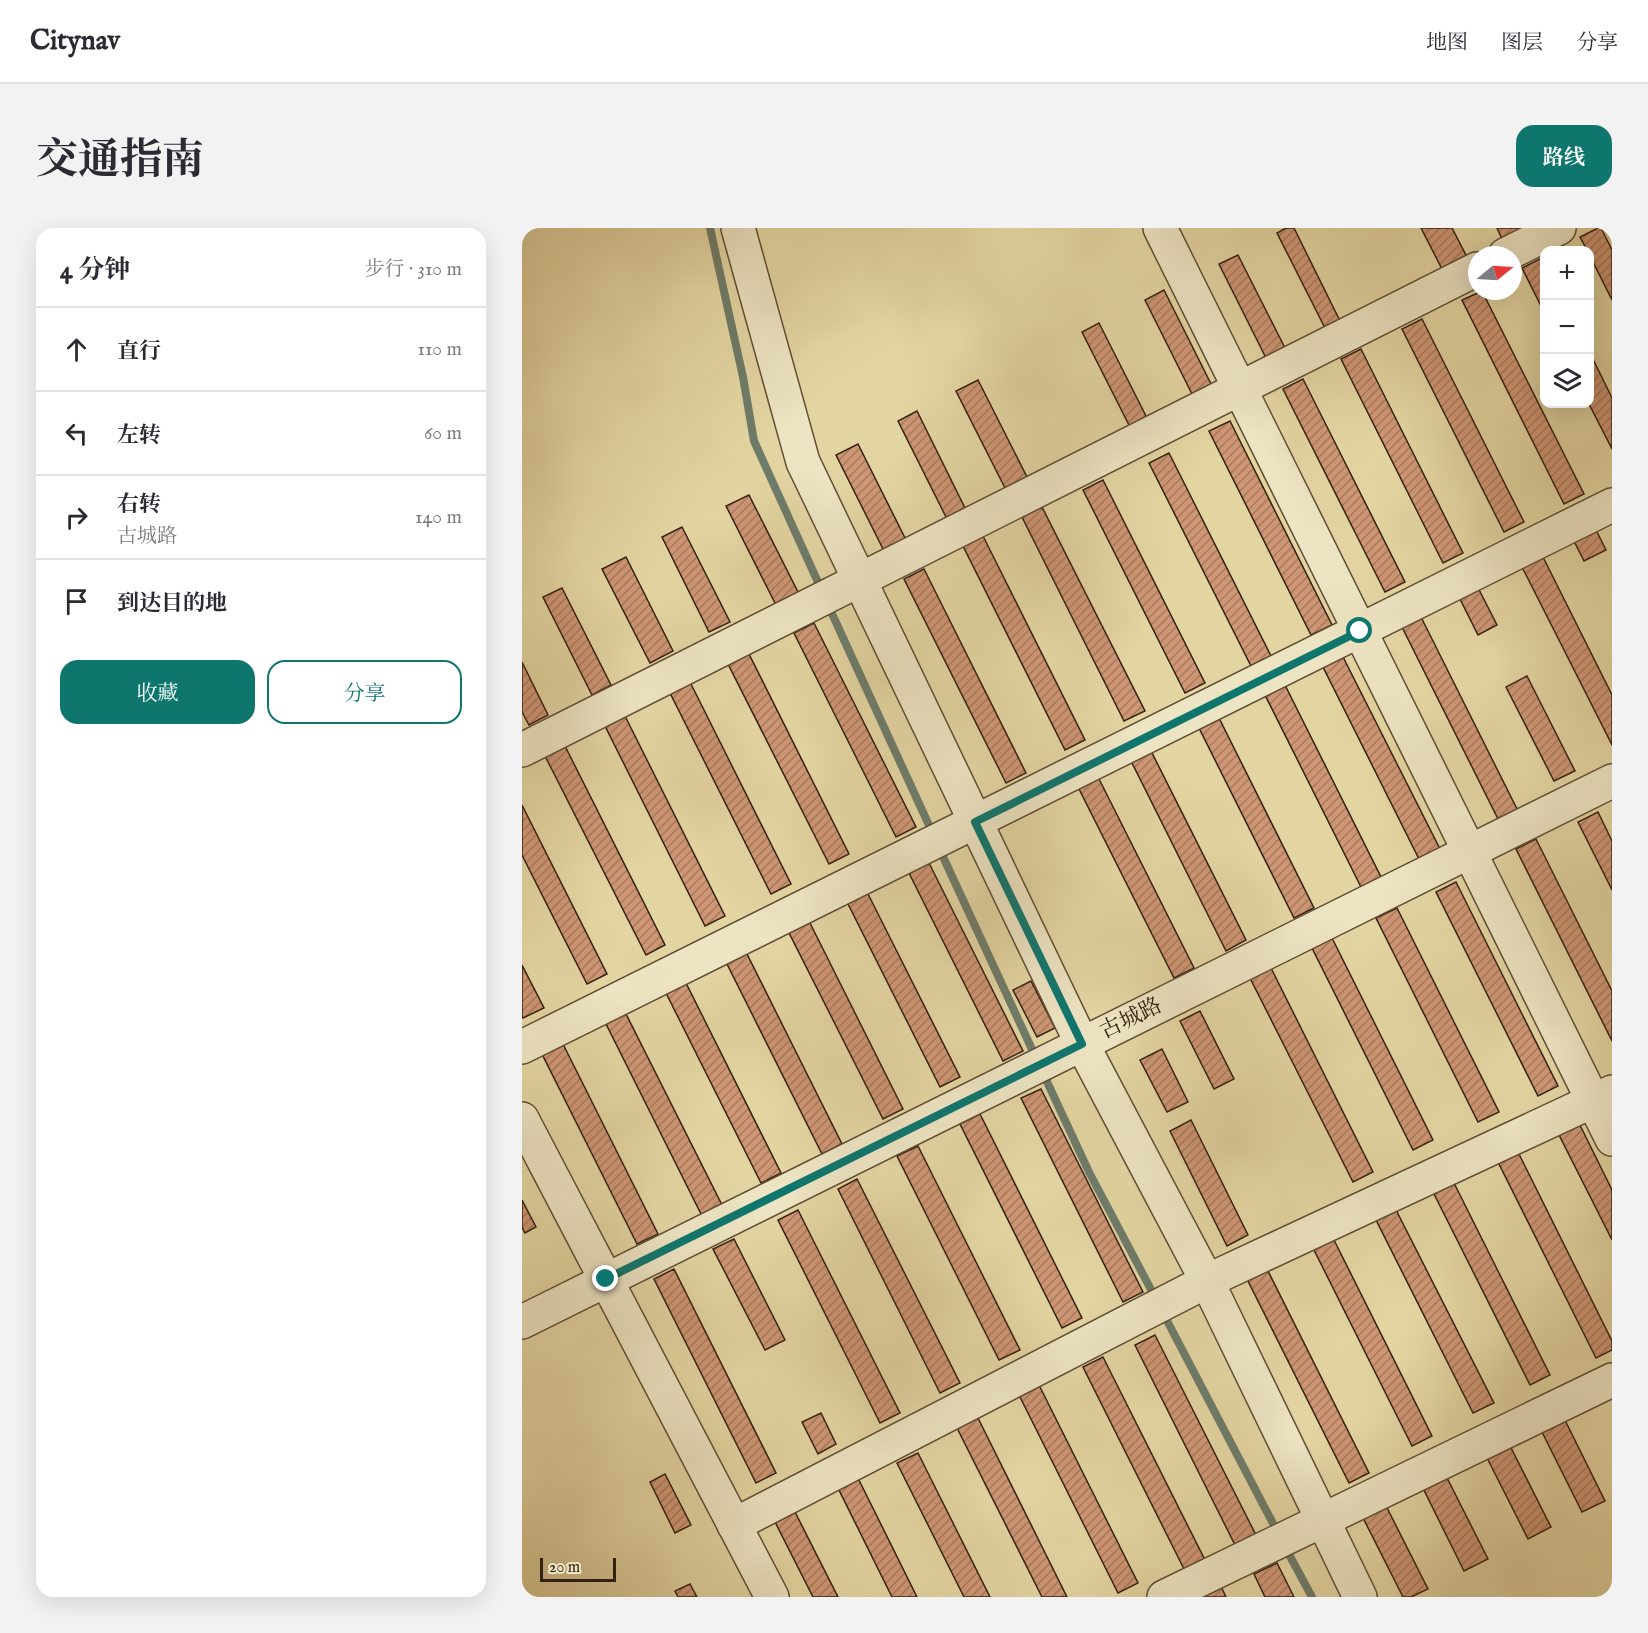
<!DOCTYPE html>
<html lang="zh">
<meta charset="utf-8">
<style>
:root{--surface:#fff;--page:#f2f2f3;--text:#2b2b33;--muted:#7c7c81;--line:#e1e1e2;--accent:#0f766e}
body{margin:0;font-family:"IM FELL English","Noto Serif SC",serif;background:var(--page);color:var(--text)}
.controls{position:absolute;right:18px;top:18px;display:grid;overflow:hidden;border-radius:12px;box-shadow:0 6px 24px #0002}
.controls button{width:54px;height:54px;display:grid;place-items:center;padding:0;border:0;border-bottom:2px solid var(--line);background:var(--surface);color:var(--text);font:30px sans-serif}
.compass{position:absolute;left:946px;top:18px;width:54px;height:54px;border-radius:50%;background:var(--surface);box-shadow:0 6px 24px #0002;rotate:72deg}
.scale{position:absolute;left:18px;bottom:15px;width:76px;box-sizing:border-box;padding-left:6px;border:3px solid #332111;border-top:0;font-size:16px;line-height:21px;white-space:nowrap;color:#332111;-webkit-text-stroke:4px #ede4c3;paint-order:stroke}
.stop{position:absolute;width:18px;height:18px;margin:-14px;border:4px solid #0f766e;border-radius:50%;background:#fff}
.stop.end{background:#0f766e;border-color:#fff;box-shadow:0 2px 6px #0008}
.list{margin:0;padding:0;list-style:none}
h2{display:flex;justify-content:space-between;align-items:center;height:78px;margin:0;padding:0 24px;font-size:26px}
h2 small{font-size:20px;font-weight:400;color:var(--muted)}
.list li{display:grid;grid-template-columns:39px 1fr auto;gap:18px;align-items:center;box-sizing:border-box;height:84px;padding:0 24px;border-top:2px solid var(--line)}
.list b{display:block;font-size:22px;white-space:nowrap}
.list p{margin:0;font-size:20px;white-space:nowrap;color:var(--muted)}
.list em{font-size:20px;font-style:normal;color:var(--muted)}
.actions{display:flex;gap:12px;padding:18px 24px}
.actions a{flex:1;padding:14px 0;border:2px solid var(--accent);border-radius:18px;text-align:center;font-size:21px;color:var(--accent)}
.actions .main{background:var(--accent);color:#fff}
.icon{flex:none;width:33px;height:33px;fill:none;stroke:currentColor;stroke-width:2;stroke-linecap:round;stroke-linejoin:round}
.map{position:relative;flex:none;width:1090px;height:1369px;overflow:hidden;border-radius:18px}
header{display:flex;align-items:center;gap:36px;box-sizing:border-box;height:84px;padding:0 30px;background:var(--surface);border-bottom:2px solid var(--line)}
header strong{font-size:28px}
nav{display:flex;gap:33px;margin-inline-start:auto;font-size:21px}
.intro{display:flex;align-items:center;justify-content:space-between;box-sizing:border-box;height:144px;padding:0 36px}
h1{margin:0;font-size:42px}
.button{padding:15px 27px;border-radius:18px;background:var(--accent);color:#fff;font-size:21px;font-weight:700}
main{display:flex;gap:36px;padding:0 36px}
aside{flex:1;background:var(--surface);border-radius:18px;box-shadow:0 6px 24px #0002}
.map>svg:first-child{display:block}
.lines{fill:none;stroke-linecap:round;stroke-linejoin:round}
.stream{stroke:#6e7c6a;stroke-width:8}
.building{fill:url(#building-hatch);stroke:#332111;stroke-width:1.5}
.minor-casing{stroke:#5f4e35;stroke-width:36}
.minor{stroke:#ede4c3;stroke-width:33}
.route{stroke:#0f766e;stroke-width:8}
.labels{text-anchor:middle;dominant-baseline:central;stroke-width:6;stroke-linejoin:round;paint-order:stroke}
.street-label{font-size:22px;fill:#332111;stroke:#ede4c3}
</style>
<header>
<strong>Citynav</strong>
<nav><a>地图</a><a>图层</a><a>分享</a></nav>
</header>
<div class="intro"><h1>交通指南</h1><a class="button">路线</a></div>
<main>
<aside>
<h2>4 分钟<small>步行 · 310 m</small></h2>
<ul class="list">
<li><svg class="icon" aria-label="ahead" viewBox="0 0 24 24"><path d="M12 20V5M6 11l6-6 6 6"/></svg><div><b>直行</b></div><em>110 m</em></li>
<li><svg class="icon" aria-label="left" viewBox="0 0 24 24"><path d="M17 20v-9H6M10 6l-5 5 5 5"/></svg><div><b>左转</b></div><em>60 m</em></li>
<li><svg class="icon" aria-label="right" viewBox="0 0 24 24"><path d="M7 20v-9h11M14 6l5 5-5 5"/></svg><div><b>右转</b><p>古城路</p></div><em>140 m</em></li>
<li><svg class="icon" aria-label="arrive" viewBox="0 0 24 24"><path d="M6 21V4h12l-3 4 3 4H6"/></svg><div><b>到达目的地</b></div></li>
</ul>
<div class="actions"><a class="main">收藏</a><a>分享</a></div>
</aside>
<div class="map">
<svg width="1090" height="1369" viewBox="0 0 1090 1369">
<defs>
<pattern id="building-hatch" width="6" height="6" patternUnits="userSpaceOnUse" patternTransform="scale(1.5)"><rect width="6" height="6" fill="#ce9674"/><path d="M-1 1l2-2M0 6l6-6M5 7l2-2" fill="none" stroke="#a87a5e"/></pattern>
</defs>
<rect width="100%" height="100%" fill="#e3d5a2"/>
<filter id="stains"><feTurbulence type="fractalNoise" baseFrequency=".00333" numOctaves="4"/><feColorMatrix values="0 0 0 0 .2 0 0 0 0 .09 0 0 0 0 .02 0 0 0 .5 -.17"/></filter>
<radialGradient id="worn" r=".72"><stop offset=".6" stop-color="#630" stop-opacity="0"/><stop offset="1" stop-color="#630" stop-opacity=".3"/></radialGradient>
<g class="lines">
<!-- stream -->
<g class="stream">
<path d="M188 0 221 149 232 213 300 363"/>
<path d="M306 377 411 606"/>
<path d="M417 620 514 830"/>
<path d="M520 843 567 944 634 1071"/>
<path d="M641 1085 756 1305"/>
<path d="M763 1319 790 1369"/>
</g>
</g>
<!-- building -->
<g class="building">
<path d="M764 0H772L818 93 803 100 755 5Z"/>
<path d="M899 0H930L946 31 921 43Z"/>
<path d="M975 0H1000L1001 1 980 11Z"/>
<path d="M1076 0H1079L1090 22V72L1068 28V22H1065L1058 9Z"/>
<path d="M716 27 764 122 745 132 697 36Z"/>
<path d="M1020 30 1023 36V86L1000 40Z"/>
<path d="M642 62 691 160 672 170 623 72Z"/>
<path d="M960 63 1062 266 1042 276 940 72Z"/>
<path d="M900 91 1002 294 982 304 880 101Z"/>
<path d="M577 95 627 194 610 203 560 104Z"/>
<path d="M839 121 941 325 921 335 819 131Z"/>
<path d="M1068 125 1090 170V221L1067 176Z"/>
<path d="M781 151 883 354 863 364 761 161Z"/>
<path d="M456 152 506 251 484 262 434 163Z"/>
<path d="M395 183 444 282 425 291 376 193Z"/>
<path d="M708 193 810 397 789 407 687 203Z"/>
<path d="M336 216 385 314 363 325 314 227Z"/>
<path d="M647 225 749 428 729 438 627 235Z"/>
<path d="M581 252 683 455 663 465 561 262Z"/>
<path d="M227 267 278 368 255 379 204 278Z"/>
<path d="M520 279 623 483 602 493 500 289Z"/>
<path d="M1068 290 1084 322 1062 333 1046 301Z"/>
<path d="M160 299 208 394 187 404 140 309Z"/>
<path d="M461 308 563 512 543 522 441 318Z"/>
<path d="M1016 319 1090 467V517L995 329Z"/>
<path d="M104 329 151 423 128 435 80 341Z"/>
<path d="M402 341 504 545 484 555 382 351Z"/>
<path d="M949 346 975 397 956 407 930 355Z"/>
<path d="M40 360 89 457 70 467 21 369Z"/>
<path d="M895 381 997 585 978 595 876 391Z"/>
<path d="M292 395 394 599 374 609 272 405Z"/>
<path d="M817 421 920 625 899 635 797 431Z"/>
<path d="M225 422 327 626 307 636 204 432Z"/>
<path d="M0 434 26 487 7 497 0 484Z"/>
<path d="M758 447 860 651 840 661 738 457Z"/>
<path d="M1005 448 1053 543 1032 553 984 459Z"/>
<path d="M167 452 269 656 249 666 147 463Z"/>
<path d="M690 476 792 680 772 690 670 486Z"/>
<path d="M101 484 203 688 183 698 81 494Z"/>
<path d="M622 509 724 712 704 723 602 519Z"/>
<path d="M41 514 143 717 124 727 21 524Z"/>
<path d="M570 537 672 740 652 750 550 547Z"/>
<path d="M0 577 85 746 65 756 0 627Z"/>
<path d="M1076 584 1090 613V662L1056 594Z"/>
<path d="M1014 611 1090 763V813L994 621Z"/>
<path d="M399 619 501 823 481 833 379 629Z"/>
<path d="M336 646 438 849 418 859 316 656Z"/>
<path d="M934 654 1036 858 1016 868 914 664Z"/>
<path d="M279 677 381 881 361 891 258 687Z"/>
<path d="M875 680 977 884 956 894 854 690Z"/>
<path d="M809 708 911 912 891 922 789 718Z"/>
<path d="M218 712 320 916 300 926 198 722Z"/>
<path d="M0 737 22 780 1 790 0 788Z"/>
<path d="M749 740 851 944 831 954 728 750Z"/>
<path d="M157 741 259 945 239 955 137 751Z"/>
<path d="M509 753 533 800 515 809 491 762Z"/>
<path d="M100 778 202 981 182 992 80 788Z"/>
<path d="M678 783 712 851 692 861 658 793Z"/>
<path d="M34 802 136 1006 115 1016 13 812Z"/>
<path d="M640 821 666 874 645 884 618 832Z"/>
<path d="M519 861 621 1064 601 1074 499 870Z"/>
<path d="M1052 885 1090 962V1012L1031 895Z"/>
<path d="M458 886 560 1090 540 1100 438 896Z"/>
<path d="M669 892 726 1007 705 1018 648 903Z"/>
<path d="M992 916 1090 1113V1122L1074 1130 972 926Z"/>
<path d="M396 918 498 1122 477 1132 375 928Z"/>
<path d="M926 943 1028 1147 1008 1157 906 954Z"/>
<path d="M335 951 438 1155 418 1165 316 961Z"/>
<path d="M0 972 14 999 3 1005 0 999Z"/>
<path d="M869 972 972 1175 951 1185 849 982Z"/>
<path d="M276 982 378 1185 358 1195 256 992Z"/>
<path d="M808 1004 910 1208 890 1218 788 1014Z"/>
<path d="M212 1011 263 1112 243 1122 191 1021Z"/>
<path d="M152 1041 254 1245 234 1255 132 1051Z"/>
<path d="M745 1041 847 1245 827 1255 725 1051Z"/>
<path d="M633 1107 736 1311 715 1321 613 1117Z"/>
<path d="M581 1129 683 1332 663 1343 561 1139Z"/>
<path d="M514 1151 616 1355 596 1365 494 1161Z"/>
<path d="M1032 1170 1083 1273 1060 1284 1009 1182Z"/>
<path d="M451 1180 545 1369H520L430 1190Z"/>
<path d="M299 1185 314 1216 296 1226 280 1194Z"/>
<path d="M977 1196 1029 1299 1006 1311 954 1208Z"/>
<path d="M396 1225 468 1369H442L375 1235Z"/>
<path d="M914 1228 966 1331 942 1343 891 1240Z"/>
<path d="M331 1240 395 1369H370L311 1250Z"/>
<path d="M143 1246 169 1297 153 1305 128 1254Z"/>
<path d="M854 1258 906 1361 889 1369H881L831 1270Z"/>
<path d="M272 1282 316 1369H291L252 1292Z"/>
<path d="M755 1335 772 1369H743L732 1346Z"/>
<path d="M696 1352 704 1369H676Z"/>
<path d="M168 1356 175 1369H156L153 1363Z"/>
</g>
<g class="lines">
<!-- minor casing -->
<g class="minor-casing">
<g id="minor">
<path d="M216 0 281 234 560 816 685 1053 838 1369"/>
<path d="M638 0 1090 911"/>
<path d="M983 27 1037 0"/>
<path d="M0 522 955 41"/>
<path d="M0 819 1090 277"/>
<path d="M0 891 250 1369"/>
<path d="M0 1094 1090 553"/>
<path d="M212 1297 685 1053 1090 864"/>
<path d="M642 1369 1090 1152"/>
</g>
</g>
<!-- minor -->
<use href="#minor" class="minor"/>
</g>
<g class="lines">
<!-- route -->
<path class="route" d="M84 1051 560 816 453 594 838 403"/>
</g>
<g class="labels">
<!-- street labels -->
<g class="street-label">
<text transform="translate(609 791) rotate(-26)">古城路</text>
</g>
</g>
<rect width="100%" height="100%" filter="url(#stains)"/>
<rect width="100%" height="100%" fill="url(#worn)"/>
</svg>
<div class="controls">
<button>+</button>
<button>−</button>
<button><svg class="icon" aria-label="layers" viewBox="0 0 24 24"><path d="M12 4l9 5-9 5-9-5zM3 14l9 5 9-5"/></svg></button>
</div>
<svg class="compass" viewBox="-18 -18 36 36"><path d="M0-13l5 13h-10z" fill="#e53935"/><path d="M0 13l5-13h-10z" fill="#7c7c81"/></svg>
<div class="scale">20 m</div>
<div class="stop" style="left:838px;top:403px"></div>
<div class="stop end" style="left:84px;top:1051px"></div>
</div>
</main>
